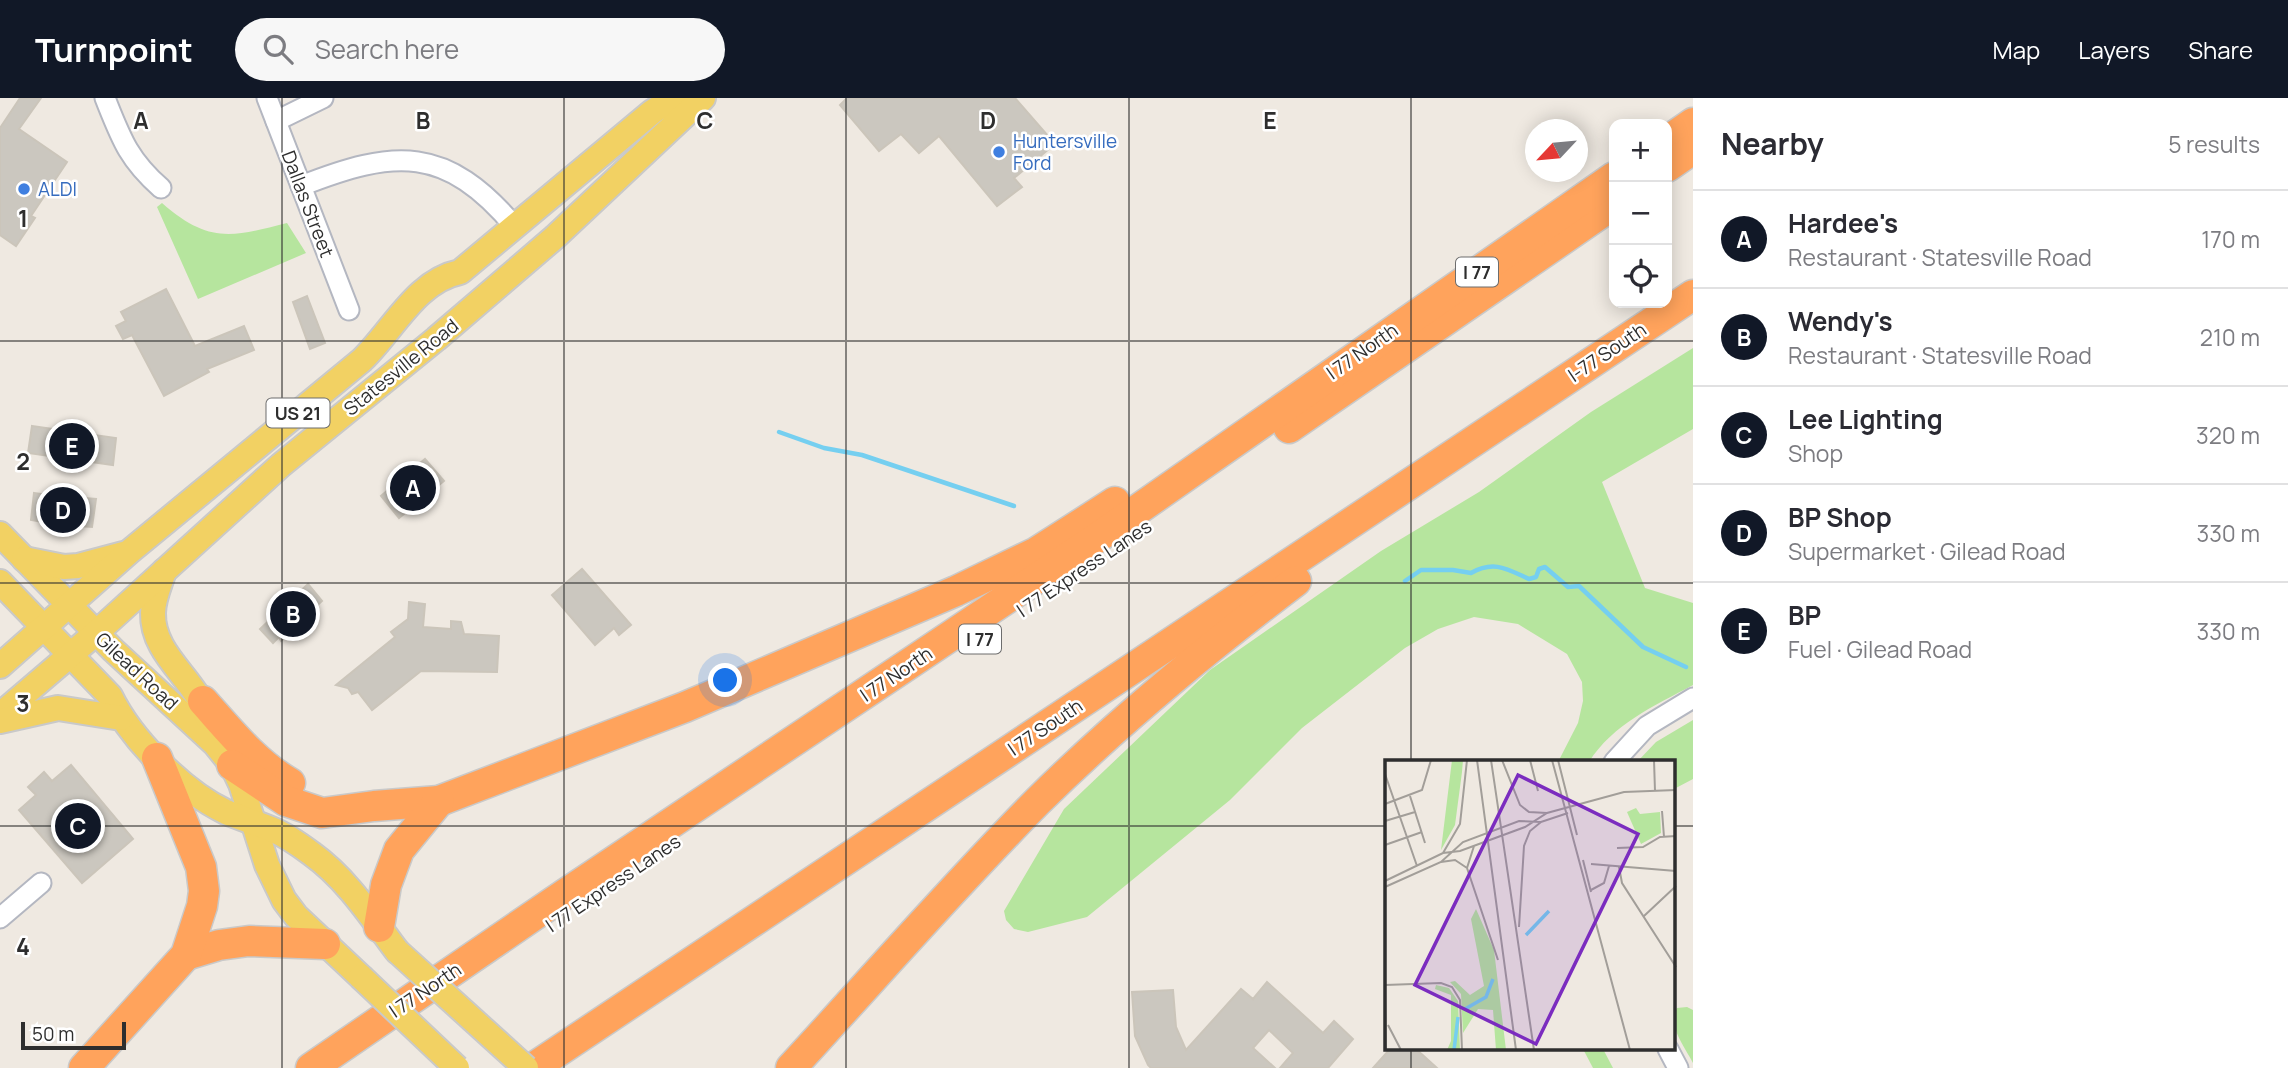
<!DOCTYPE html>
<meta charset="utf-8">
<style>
:root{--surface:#fff;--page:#f7f7f7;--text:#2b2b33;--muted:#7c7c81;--line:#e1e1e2;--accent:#111827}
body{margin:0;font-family:Manrope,sans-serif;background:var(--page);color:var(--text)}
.controls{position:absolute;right:21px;top:21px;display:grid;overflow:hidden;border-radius:14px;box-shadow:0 4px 18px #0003}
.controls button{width:63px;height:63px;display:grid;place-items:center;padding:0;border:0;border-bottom:2px solid var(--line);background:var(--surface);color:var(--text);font:35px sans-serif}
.compass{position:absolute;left:1525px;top:21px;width:63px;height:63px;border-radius:50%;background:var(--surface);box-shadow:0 4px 18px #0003;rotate:244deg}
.scale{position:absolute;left:21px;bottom:18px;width:105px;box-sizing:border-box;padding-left:7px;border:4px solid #2e2e2e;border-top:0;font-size:19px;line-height:24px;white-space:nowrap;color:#2e2e2e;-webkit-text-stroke:5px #fff;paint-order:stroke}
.you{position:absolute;left:726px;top:583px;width:24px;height:24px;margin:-18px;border:5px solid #fff;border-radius:50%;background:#1a73e8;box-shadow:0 0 0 10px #1a73e833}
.badge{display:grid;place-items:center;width:46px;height:46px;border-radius:50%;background:var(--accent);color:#fff;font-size:23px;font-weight:700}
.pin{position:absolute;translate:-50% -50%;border:4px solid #fff;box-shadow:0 2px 7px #0006}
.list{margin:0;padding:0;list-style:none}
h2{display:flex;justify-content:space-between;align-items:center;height:91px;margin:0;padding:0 28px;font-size:30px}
h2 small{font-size:23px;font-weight:400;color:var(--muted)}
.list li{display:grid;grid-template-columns:46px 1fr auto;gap:21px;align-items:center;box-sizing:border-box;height:98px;padding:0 28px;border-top:2px solid var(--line)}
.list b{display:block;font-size:26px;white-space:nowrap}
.list p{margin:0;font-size:23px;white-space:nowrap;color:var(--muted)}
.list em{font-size:23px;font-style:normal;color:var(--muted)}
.icon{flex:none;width:38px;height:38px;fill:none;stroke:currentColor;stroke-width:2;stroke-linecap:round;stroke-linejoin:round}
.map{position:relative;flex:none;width:1693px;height:970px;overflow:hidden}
header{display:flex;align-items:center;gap:42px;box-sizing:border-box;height:98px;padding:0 35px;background:var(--accent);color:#fff}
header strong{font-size:33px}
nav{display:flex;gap:38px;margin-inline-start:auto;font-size:24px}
.search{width:490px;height:63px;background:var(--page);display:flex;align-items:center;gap:18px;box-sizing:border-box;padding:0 24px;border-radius:38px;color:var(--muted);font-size:26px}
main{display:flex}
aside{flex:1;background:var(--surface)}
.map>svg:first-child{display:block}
.green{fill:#b6e59e}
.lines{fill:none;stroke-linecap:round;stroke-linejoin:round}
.stream{stroke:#75cff0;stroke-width:4.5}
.building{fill:#cbc7bf;stroke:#cbc5ba;stroke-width:2}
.minor-casing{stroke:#b4b7c1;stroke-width:23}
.major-casing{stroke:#c9c9c9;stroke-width:28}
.highway-casing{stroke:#c9c9c9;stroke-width:33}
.minor{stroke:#fff;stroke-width:19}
.major{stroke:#f2d163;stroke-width:24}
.highway{stroke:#ffa35c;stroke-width:30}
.major-bridge-casing{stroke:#c9c9c9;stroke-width:28;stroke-linecap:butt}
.major-bridge{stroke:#f2d163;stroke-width:24}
.grid{fill:none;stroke:#2e2e2e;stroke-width:2;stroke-opacity:0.55}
.shop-dot{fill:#3f7fe0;stroke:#fff;stroke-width:2.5}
.labels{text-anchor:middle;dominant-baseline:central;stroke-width:5;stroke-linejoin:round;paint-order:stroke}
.shield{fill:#fff;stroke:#6d6d6d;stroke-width:2}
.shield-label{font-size:18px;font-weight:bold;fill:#2e2e2e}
.shop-label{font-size:19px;fill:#366cbe;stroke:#fff;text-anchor:start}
.street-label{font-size:19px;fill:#2e2e2e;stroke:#fff}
.inset-river{fill:none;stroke:#75cff0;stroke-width:3.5}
.inset-road{fill:none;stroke:#a29e99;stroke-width:2}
.view{fill:#7b2cbf;fill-opacity:0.15;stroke:#7b2cbf;stroke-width:3.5}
.inset-edge{fill:none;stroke:#2e2e2e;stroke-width:3.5}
.grid-label{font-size:23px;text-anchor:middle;font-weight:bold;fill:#2e2e2e;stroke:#fff;stroke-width:5;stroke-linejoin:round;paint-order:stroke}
</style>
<header>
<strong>Turnpoint</strong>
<div class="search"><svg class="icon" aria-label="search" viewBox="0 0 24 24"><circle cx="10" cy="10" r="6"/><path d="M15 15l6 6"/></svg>Search here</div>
<nav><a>Map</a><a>Layers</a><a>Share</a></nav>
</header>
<main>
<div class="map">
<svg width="1693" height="970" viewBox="0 0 1693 970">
<rect width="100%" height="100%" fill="#efe9e1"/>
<!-- green -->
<g class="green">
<path d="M162 105C209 146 232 139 287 125L306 155 198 201 157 109Z"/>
<path d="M1693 250V331L1602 384 1645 490 1693 505V587C1654 608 1613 626 1589 664H1558L1578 625 1583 603 1582 584 1567 556 1518 526 1474 519 1438 531 1405 550 1302 630 1230 702 1087 819 1028 834 1014 831 1006 822 1004 813 1064 711 1210 572 1381 453 1479 394 1591 314Z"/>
<path d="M1693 622V681L1674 691V664H1637L1656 644Z"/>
<path d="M1687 909 1693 912V965C1685 949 1667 928 1677 910Z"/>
<path d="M1583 951H1603L1613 970H1593Z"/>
</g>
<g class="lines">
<!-- stream -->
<g class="stream">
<path d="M779 334 824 350 862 357 1014 408"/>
<path d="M1405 483 1421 472H1453L1471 475C1494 462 1507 471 1529 481L1536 479 1539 471 1545 469 1568 489 1579 488 1643 549 1686 569"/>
</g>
</g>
<!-- building -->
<g class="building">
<path d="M20 0H41L19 31 67 64 31 118 35 120 16 148 0 137V30Z"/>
<path d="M847 0H1015L1055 46 1014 80 1022 89 997 108 939 38 919 55 901 36 879 53 840 7Z"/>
<path d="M166 191 195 248 244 228 254 252 207 271 209 274 164 298 132 237 123 241 116 228 126 223 121 214Z"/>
<path d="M307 198 325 245 310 251 293 204Z"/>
<path d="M32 328 116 340 113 367 28 355Z"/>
<path d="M425 361 444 383 399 420 381 398Z"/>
<path d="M34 395 85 402V400L96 401 92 429 78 428V430L31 422Z"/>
<path d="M582 471 631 527 619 537 614 530 595 547 552 497Z"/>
<path d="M308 486 322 503 307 517 309 519 281 543 279 539 273 545 260 531Z"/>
<path d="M409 504 425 506 423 529 451 531V523L461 524 464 536 499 538 497 574 421 573 372 612 358 594 352 596 348 590 336 587 395 539 391 534 408 521Z"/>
<path d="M71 667 133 741 82 785 19 712 36 697 28 689 44 674 52 683Z"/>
<path d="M1267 884 1323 935 1334 923 1353 941 1328 970H1280L1293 955 1269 932 1253 950 1275 970H1151L1148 967 1135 938 1132 894 1173 892 1176 929 1186 952 1241 891 1253 901Z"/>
<path d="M1390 951H1416L1437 970H1373Z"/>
</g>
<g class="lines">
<!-- minor casing -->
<g class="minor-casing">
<g id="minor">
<path d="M105 0C121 40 128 61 161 90"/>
<path d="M267 0 349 212"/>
<path d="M276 23 323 0"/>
<path d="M301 88C395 51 446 47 515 129"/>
<path d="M1614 664 1647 628 1693 600"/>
<path d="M0 820 41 785"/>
<path d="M1668 951 1678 970"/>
</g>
</g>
<!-- major casing -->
<g class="major-casing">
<g id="major">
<path d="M0 436 113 552 215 646 232 667 241 686 267 767 284 802 296 818 361 879"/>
<path d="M24 461 64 469 78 468 123 456"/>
<path d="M164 473C160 486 153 501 153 515 152 558 197 581 207 619"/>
<path d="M0 484 110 598C131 641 182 693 226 714 241 720 256 725 271 731 286 737 300 747 312 756 347 781 372 820 397 853"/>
<path d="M0 568 129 454 362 262C394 231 416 183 460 174L652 14 674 0"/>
<path d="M0 617 96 535 281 367 436 241 555 139 703 0"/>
<path d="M0 623 58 610 121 620"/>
</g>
</g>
<!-- highway casing -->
<g class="highway-casing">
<g id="highway">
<path d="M1667 43 1693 25"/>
<path d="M1667 69 1693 51"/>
<path d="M1289 330 1614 106"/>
<path d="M203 603C229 632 255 665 290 685"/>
<path d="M232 667 286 703 322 715 374 708 439 703 685 609 956 493 1037 454 1115 404"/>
<path d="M379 829 386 787 399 752 439 703"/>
<path d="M186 857 219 847 249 843 325 846"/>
<path d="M84 970 186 857 202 808 204 793 201 769 157 660"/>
<path d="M311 970 565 796 1097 440 1614 79"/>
<path d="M533 970 1693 197"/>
<path d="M791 970C873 881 952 790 1037 704 1118 624 1205 552 1296 483"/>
</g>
</g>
<!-- minor -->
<use href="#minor" class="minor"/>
<!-- major -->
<use href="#major" class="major"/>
<!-- highway -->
<use href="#highway" class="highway"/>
<!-- major-bridge casing -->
<g class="major-bridge-casing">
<g id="major-bridge">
<path d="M397 853 526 970"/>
<path d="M361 879 457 970"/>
</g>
</g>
<!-- major-bridge -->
<use href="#major-bridge" class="major-bridge"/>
</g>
<!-- grid -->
<path class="grid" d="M282 0V970M564 0V970M846 0V970M1129 0V970M1411 0V664M0 243H1693M0 485H1693M0 728H1387M1674 728H1693M1411 951V970"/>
<!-- markers -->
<g class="shop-dot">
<circle cx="999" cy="54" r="7"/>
<circle cx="24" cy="91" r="7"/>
</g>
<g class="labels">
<!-- shield labels -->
<g class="shield">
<rect x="1456" y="159.5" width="42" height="29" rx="5"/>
<rect x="266.5" y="300.5" width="63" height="29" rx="5"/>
<rect x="959" y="526.5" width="42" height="29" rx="5"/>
</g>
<g class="shield-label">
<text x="1477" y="174">I 77</text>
<text x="298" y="315">US 21</text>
<text x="980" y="541">I 77</text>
</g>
<!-- shop labels -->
<g class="shop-label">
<text x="1013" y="43">Huntersville<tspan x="1013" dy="22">Ford</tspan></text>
<text x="38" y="91">ALDI</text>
</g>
<!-- street labels -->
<g class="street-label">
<text transform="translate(308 106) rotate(69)">Dallas Street</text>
<text transform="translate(1362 253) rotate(-35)">I 77 North</text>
<text transform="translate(1607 254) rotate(-34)">I-77 South</text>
<text transform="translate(401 269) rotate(-39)">Statesville Road</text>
<text transform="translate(1084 470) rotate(-34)">I 77 Express Lanes</text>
<text transform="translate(137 573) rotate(43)">Gilead Road</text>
<text transform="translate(896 576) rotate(-34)">I 77 North</text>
<text transform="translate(1045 629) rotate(-34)">I 77 South</text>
<text transform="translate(613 785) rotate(-34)">I 77 Express Lanes</text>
<text transform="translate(425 892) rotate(-34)">I 77 North</text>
</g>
</g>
<!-- overview -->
<g transform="translate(1385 662)">
<rect width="290" height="290" fill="#efe9e1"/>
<path d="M67 0H78L77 12 70 65 56 90ZM251 48 255 54 275 52 276 73 256 84 242 52ZM91 149 109 190 121 290H111L108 250 93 249 78 273 76 234 65 222 70 221 85 235 99 226 86 159ZM51 225 64 228 73 241 75 290H62L66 281V235L50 229Z" fill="#b6e59e"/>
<path class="inset-river" d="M141 175 164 151M80 249 101 237 108 219M69 290 73 257"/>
<path class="inset-road" d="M92 0 131 290M106 0 149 290M117 0 135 45 144 52 162 53M145 0 153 31M167 0 245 290M173 0 192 75M269 0 270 31M0 14 32 106M25 36 40 83M0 44 37 30 46 0M277 51 279 77M0 61 30 52M0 85 37 72M89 86 82 108 113 200M232 88 258 87 275 77 291 76M58 93 75 64 82 0M198 100 206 132M56 102 70 100 82 108M206 104 291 111M234 107 237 123 291 207M0 121 58 93 75 91 140 67 162 53 239 32 291 30M0 127 56 102 78 82 134 61 156 62 183 53M206 130 219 123 224 106M259 156 291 126M134 167 139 86 145 71 156 62M0 225 56 223 67 227 75 240 77 290M0 235 1 290M3 265 16 290"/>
<path class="view" d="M133 15 253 74 151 284 30 225Z"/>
<rect width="290" height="290" class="inset-edge"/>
</g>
<g class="grid-label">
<text x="141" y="31">A</text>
<text x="423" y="31">B</text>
<text x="705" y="31">C</text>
<text x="988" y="31">D</text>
<text x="1270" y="31">E</text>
<text x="23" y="129">1</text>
<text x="23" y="372">2</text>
<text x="23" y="614">3</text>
<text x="23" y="857">4</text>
</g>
</svg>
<div class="controls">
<button>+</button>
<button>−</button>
<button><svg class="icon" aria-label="locate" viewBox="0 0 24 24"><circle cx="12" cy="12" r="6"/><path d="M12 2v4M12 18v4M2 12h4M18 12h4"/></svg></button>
</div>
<svg class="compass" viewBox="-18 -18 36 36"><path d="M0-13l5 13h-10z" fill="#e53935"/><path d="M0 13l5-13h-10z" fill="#7c7c81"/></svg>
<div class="scale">50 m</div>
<div class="you"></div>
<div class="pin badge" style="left:413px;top:390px">A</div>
<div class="pin badge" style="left:293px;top:516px">B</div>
<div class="pin badge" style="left:78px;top:728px">C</div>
<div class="pin badge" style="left:63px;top:412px">D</div>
<div class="pin badge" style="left:72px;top:348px">E</div>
</div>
<aside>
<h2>Nearby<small>5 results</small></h2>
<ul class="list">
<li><span class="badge">A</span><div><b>Hardee's</b><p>Restaurant · Statesville Road</p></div><em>170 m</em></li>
<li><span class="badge">B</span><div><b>Wendy's</b><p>Restaurant · Statesville Road</p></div><em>210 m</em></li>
<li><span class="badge">C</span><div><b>Lee Lighting</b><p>Shop</p></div><em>320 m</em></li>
<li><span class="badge">D</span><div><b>BP Shop</b><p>Supermarket · Gilead Road</p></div><em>330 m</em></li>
<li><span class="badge">E</span><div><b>BP</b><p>Fuel · Gilead Road</p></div><em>330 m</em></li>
</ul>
</aside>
</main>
